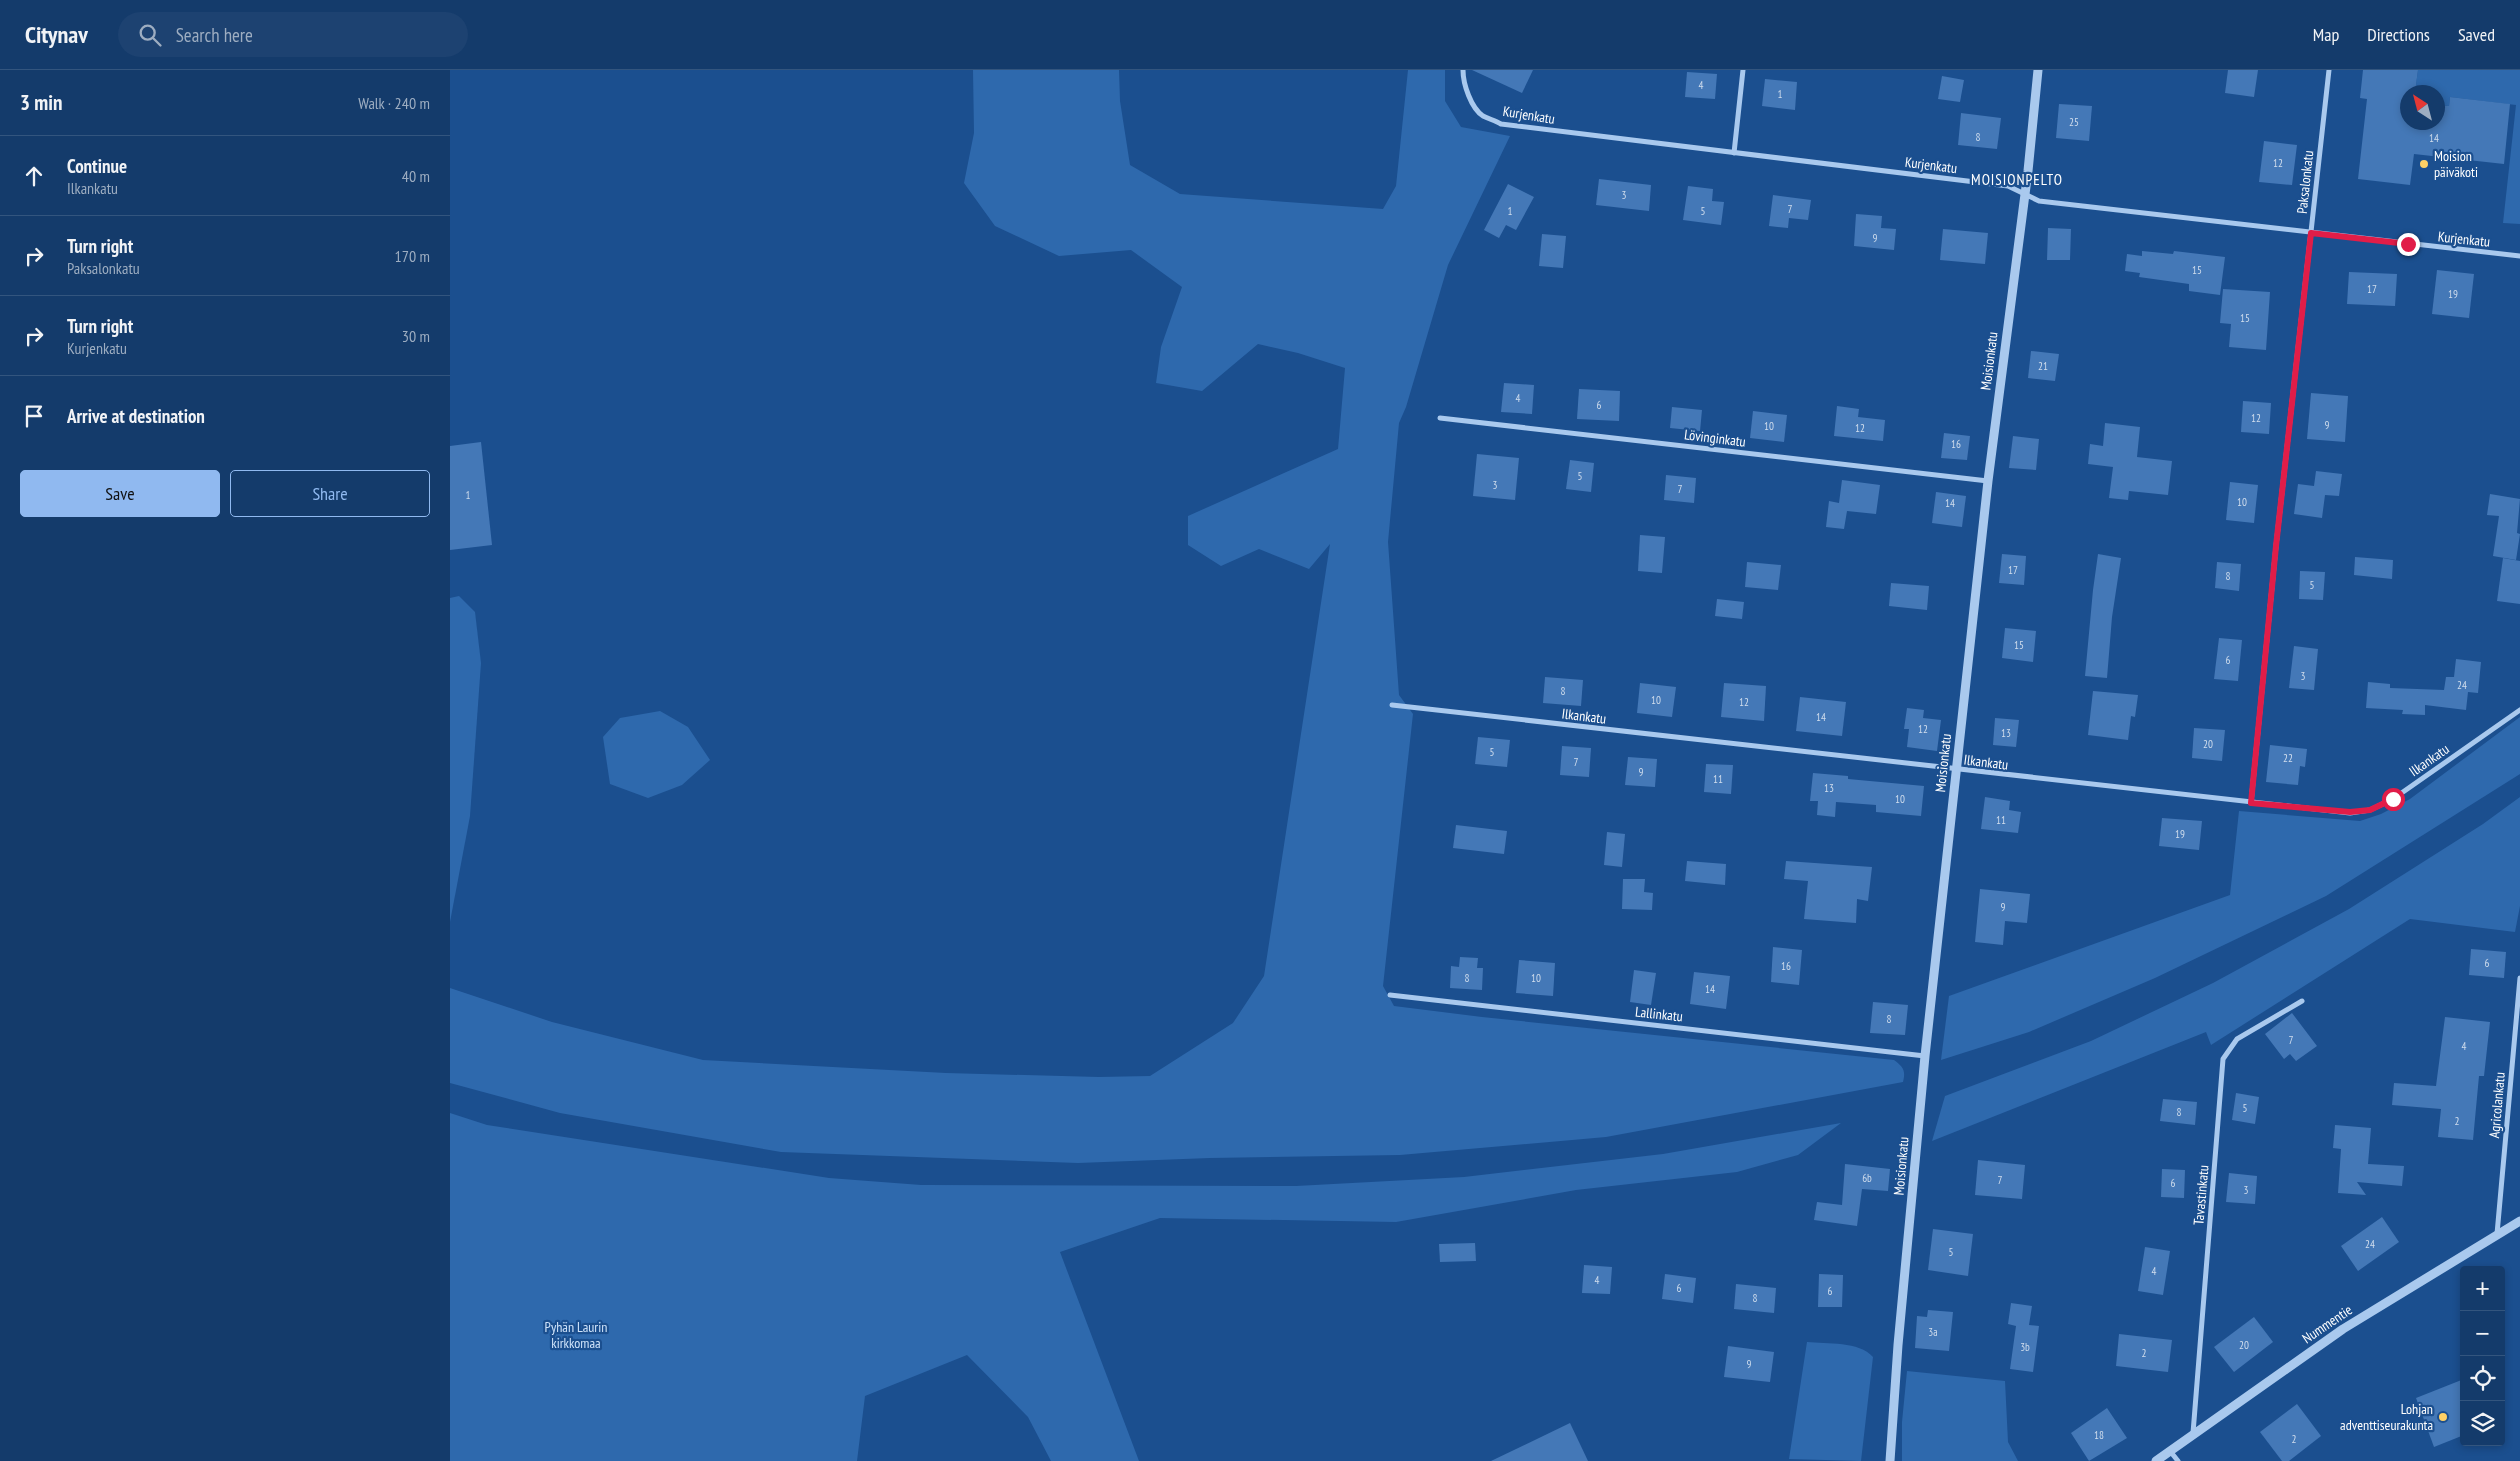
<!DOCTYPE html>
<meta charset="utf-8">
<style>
:root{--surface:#143b6b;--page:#1d4271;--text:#f1f3f6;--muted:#9dadc1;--line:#33557e;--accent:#90b9f0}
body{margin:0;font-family:"PT Sans Narrow",sans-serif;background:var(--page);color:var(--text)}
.controls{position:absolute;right:15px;bottom:15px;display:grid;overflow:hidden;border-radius:5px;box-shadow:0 2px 8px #0003}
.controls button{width:45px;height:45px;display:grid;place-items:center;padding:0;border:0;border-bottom:1px solid var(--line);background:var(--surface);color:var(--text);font:25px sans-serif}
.compass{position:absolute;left:1950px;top:15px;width:45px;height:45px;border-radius:50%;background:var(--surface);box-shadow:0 2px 8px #0003;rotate:324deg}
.stop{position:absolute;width:15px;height:15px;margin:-11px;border:4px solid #e11d48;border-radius:50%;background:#fff}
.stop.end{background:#e11d48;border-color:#fff;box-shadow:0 1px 5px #0008}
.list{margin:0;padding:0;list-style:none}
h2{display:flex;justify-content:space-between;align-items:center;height:65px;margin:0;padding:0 20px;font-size:21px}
h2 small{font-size:16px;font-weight:400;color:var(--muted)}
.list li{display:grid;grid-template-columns:32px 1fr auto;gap:15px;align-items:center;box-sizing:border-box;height:80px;padding:0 20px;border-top:1px solid var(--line)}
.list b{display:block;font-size:19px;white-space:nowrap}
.list p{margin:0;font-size:16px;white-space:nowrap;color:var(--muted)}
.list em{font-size:16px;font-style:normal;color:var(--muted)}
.actions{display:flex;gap:10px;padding:15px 20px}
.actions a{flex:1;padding:11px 0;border:1px solid var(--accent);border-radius:5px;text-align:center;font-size:18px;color:var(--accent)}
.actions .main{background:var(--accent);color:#111}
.icon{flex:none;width:28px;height:28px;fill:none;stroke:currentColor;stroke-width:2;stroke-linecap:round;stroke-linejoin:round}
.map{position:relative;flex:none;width:2070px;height:1391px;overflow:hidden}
header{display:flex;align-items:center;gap:30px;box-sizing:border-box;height:70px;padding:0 25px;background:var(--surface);border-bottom:1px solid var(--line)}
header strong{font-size:24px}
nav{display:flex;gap:28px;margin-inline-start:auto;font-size:18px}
.search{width:350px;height:45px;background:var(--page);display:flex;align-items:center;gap:12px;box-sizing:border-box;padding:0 18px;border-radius:28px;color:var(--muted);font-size:19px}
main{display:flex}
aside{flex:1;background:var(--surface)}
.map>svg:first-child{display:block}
.green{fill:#2e69ad}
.building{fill:#4478b7}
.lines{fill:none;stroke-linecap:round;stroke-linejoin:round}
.minor{stroke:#a9c9ee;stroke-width:5}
.tertiary{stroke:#a9c9ee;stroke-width:9}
.route{stroke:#e11d48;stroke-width:6}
.poi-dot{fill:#ffd166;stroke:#1b4f8f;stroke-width:2}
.labels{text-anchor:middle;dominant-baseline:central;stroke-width:4.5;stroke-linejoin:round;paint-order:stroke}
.number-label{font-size:11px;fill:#d0dded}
.street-label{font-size:14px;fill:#fff;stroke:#1b4f8f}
.poi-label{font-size:14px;fill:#fff;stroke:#1b4f8f;text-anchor:start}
.park-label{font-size:14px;fill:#cfe3fa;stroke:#1b4f8f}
.neighbourhood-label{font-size:15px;letter-spacing:1px;fill:#fff;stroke:#1b4f8f}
</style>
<header>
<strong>Citynav</strong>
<div class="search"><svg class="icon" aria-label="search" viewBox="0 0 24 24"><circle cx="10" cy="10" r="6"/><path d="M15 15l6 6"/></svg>Search here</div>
<nav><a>Map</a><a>Directions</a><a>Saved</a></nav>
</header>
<main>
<aside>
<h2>3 min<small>Walk · 240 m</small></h2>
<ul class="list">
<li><svg class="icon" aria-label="ahead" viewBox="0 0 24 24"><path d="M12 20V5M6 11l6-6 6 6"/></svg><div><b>Continue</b><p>Ilkankatu</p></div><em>40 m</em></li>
<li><svg class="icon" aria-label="right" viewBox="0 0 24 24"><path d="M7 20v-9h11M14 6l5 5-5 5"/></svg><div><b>Turn right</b><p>Paksalonkatu</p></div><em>170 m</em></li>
<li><svg class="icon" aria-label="right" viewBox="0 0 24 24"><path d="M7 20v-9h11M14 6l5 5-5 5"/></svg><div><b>Turn right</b><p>Kurjenkatu</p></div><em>30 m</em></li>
<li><svg class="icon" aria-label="arrive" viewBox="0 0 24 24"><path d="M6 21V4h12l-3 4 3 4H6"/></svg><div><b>Arrive at destination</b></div></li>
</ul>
<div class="actions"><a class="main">Save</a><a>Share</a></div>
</aside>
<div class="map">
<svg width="2070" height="1391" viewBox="0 0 2070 1391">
<rect width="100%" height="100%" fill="#1b4f8f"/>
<!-- green -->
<g class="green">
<path d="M523 0H669L670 31 680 95 730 124 933 139 946 116 958 0H995V31L1011 57 1060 66 998 195 956 337 949 353 938 472 949 625 963 644 933 916 944 936 1032 947 1444 990C1453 997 1456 1000 1453 1012L1156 1067 950 1085 760 1088 628 1093 331 1082 110 1043 0 1013V918L102 952 253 990 496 1003 649 1007 700 1006 783 953 814 906 880 474 859 499 809 479 771 496 738 475V446L888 379 895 298 848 283 808 274 752 321 706 313 711 277 732 217 681 180 609 186 545 156 514 113 524 63Z"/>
<path d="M1968 0H2070V154L2053 153 2066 35 2000 27 1999 36 1988 35V22H1965Z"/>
<path d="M9 526 25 542 31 593 20 746 0 852V528Z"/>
<path d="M210 641 238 657 260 690 232 715 198 728 160 714 153 667 170 648Z"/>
<path d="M2070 647V704L1876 826 1705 908 1579 962 1491 990 1499 926 1780 825 1789 741 1910 751 1931 744 1960 729Z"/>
<path d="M2070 727V836L2065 862 1960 849 1761 975 1756 962 1482 1071 1495 1026 1641 971 1763 913 1899 839 2033 754Z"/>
<path d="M0 1043 37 1055 379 1108 471 1115 846 1116 1014 1107 1213 1084 1391 1053 1348 1085 1287 1102 1126 1120 946 1152 710 1148 610 1182 689 1391H601L578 1347 517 1285 415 1326 407 1391H0Z"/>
<path d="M1357 1272C1377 1274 1409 1271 1423 1287L1411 1391 1339 1389Z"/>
<path d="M1457 1301 1555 1311 1558 1372 1568 1391H1452V1352Z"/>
</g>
<!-- building -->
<g class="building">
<path d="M1022 0H1083L1072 23Z"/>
<path d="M1778 0H1808L1804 27 1775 23Z"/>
<path d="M1913 0H1968L1965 22H1958V52H1988V35L1999 36 2000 27 2060 34 2054 94 1964 84 1960 115 1908 109 1917 29 1910 28Z"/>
<path d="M1237 2 1267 4 1265 29 1235 27Z"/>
<path d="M1492 6 1514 10 1510 32 1488 29Z"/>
<path d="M1315 9 1347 12 1345 40 1312 36Z"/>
<path d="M1609 34 1642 36 1639 71 1606 68Z"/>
<path d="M1511 43 1551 48 1547 79 1508 75Z"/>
<path d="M1814 71 1847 75 1842 115 1809 112Z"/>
<path d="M1149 109 1201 115 1199 141 1146 135Z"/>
<path d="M1058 114 1084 127 1066 160 1056 155 1049 168 1034 160Z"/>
<path d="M1238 116 1263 119 1262 131 1274 132 1271 155 1233 150Z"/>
<path d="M1323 125 1361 130 1358 150 1339 148 1338 158 1319 156Z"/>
<path d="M1406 144 1432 146 1431 158 1446 159 1444 180 1404 176Z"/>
<path d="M1598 158 1621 159 1620 190H1597Z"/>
<path d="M1493 159 1538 163 1535 194 1490 190Z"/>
<path d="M1092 164 1116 166 1113 198 1089 196Z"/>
<path d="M1692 181 1723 184 1724 181 1775 187 1770 225 1739 221V214L1689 207 1690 203 1675 201 1677 184 1692 186Z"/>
<path d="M1987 200 2024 204 2019 248 1982 244Z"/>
<path d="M1899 202 1947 204 1945 236 1897 234Z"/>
<path d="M1773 219 1820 222 1816 280 1779 277 1781 254 1770 253Z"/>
<path d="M1581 281 1609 284 1605 311 1578 308Z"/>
<path d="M1054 313 1084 315 1082 344 1051 342Z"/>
<path d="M1129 319 1170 321 1169 351 1127 349Z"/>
<path d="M1861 323 1898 326 1895 372 1857 369Z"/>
<path d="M1793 331 1821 333 1819 364 1791 362Z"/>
<path d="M1387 336 1409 339 1408 347 1435 350 1433 371 1384 366Z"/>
<path d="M1222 337 1252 340 1250 361 1220 358Z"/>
<path d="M1303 341 1337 345 1334 372 1300 368Z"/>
<path d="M1655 353 1690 357 1687 387 1722 391 1718 425 1679 421 1678 430 1659 428 1663 397 1638 394 1640 374 1653 376Z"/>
<path d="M1494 363 1520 366 1517 390 1491 388Z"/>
<path d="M1563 366 1589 369 1586 400 1559 398Z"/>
<path d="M31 372 42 475 0 480V376Z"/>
<path d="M1027 384 1069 388 1065 430 1023 426Z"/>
<path d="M1120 390 1144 393 1141 422 1116 419Z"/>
<path d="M1866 401 1892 404 1889 426 1875 425 1872 448 1844 444 1848 414 1864 416Z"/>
<path d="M1216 405 1246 408 1244 433 1214 430Z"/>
<path d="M1392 410 1430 415 1426 444 1397 441 1394 459 1376 457 1379 431 1389 433Z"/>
<path d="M1780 412 1808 415 1804 453 1776 450Z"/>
<path d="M1486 422 1516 426 1512 457 1482 453Z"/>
<path d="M2040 424 2070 429 2067 463 2070 464 2066 490 2043 486 2049 446 2037 445Z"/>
<path d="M1190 465 1215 467 1212 503 1188 501Z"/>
<path d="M1552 484 1576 486 1574 515 1549 513Z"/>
<path d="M1648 484 1671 488 1662 547 1657 608 1635 606 1643 520Z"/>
<path d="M1905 487 1943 490 1942 509 1904 505Z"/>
<path d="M2053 488 2070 491V534L2047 531Z"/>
<path d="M1297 492 1331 495 1328 520 1295 517Z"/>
<path d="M1767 492 1791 494 1789 521 1765 518Z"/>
<path d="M1850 501 1875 502 1873 530 1849 529Z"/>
<path d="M1441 513 1479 516 1477 540 1439 536Z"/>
<path d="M1267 529 1294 532 1292 549 1265 546Z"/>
<path d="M1555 558 1586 561 1583 592 1552 588Z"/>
<path d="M1769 568 1792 570 1788 611 1764 609Z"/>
<path d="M1844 576 1868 579 1864 620 1839 618Z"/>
<path d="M2006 589 2031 592 2028 623 2018 622 2016 640 1975 635V645L1952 644 1953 640 1916 638 1918 612 1940 614V618L1994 620 1996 607H2004Z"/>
<path d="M1095 607 1133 610 1131 636 1093 633Z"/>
<path d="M1190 613 1226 617 1222 647 1187 643Z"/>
<path d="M1274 613 1316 616 1314 651 1271 647Z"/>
<path d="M1643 621 1688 625 1685 647 1681 646 1678 670 1638 665Z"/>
<path d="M1350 627 1396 632 1392 666 1346 661Z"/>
<path d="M1457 638 1474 640 1473 648 1491 650 1487 681 1457 677 1459 659H1454Z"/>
<path d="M1545 648 1569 650 1566 677 1543 675Z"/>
<path d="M1744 658 1775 660 1772 691 1742 688Z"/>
<path d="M1028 667 1060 670 1057 697 1025 694Z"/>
<path d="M1820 675 1857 679 1855 697 1850 696 1848 715 1816 712Z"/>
<path d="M1112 676 1141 678 1139 707 1110 705Z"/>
<path d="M1178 687 1207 689 1205 717 1175 715Z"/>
<path d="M1256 694 1283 695 1281 724 1254 722Z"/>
<path d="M1363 703 1398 706V709L1474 716 1471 746 1426 742V735L1386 732 1385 747 1367 745 1368 731H1360Z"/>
<path d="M1535 727 1560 731 1559 740 1571 742 1568 763 1531 759Z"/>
<path d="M1712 748 1752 751 1749 780 1709 776Z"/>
<path d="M1006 755 1057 761 1054 784 1003 778Z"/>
<path d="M1157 762 1175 764 1172 797 1154 795Z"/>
<path d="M1237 791 1276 794 1275 815 1235 811Z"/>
<path d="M1336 791 1422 797 1418 831 1407 829 1406 853 1354 849 1358 811 1334 809Z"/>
<path d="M1173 809H1195L1194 822 1203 823 1202 840 1172 839Z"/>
<path d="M1530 819 1580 824 1577 853 1555 851 1553 875 1525 872Z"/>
<path d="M1323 877 1352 880 1349 915 1321 912Z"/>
<path d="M2021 879 2056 882 2054 908 2019 905Z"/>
<path d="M1010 887 1028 888 1027 898H1033L1032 920 1000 918 1001 896 1009 897Z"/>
<path d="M1069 890 1105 893 1103 926 1066 923Z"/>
<path d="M1184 900 1206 903 1201 935 1180 932Z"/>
<path d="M1244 902 1280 906 1276 939 1240 934Z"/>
<path d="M1423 932 1458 935 1455 965 1420 963Z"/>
<path d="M1842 943 1867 976 1846 991 1840 984 1834 989 1815 964Z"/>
<path d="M1995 947 2040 952 2034 1006H2029L2023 1070 1988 1067 1991 1039 1942 1035 1944 1013 1986 1016Z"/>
<path d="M1786 1023 1809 1027 1805 1054 1782 1050Z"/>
<path d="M1713 1029 1747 1032 1745 1055 1710 1051Z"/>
<path d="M1885 1055 1921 1058 1918 1094 1954 1096 1952 1116 1907 1112 1916 1125 1888 1123 1891 1079 1883 1078Z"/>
<path d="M1528 1090 1575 1095 1572 1129 1525 1125Z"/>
<path d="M1395 1094 1440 1099 1438 1121 1412 1119 1407 1156 1364 1150 1367 1132 1392 1135Z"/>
<path d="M1712 1099 1735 1100 1734 1128 1711 1127Z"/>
<path d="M1779 1103 1807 1106 1805 1134 1776 1132Z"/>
<path d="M1932 1147 1949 1172 1908 1201 1891 1176Z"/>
<path d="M1483 1159 1523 1164 1518 1206 1478 1200Z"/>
<path d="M1025 1173 1026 1191 990 1192 989 1174Z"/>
<path d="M1695 1177 1720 1181 1713 1225 1688 1221Z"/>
<path d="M1134 1195 1162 1197 1160 1224 1132 1223Z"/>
<path d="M1215 1204 1246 1208 1243 1233 1212 1229Z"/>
<path d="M1369 1204 1393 1205 1392 1237H1368Z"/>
<path d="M1286 1214 1326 1218 1324 1243 1284 1239Z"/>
<path d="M1561 1233 1582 1236 1579 1255 1589 1256 1583 1302 1560 1299 1566 1256 1558 1254Z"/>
<path d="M1478 1240 1503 1242 1499 1281 1465 1278 1467 1246 1477 1247Z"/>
<path d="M1804 1247 1823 1272 1784 1302 1764 1277Z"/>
<path d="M1669 1264 1722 1270 1718 1302 1666 1296Z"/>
<path d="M1278 1276 1324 1282 1320 1312 1274 1307Z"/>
<path d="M2014 1309V1365L1984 1377 1966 1328Z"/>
<path d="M1847 1334 1871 1366 1839 1391H1832L1810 1362Z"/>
<path d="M1657 1338 1677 1368 1639 1391 1621 1363Z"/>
<path d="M1120 1353 1138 1391H1041Z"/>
</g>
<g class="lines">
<!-- minor -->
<g class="minor">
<path d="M1013 0C1013 14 1021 38 1033 46 1039 49 1046 51 1051 54L1558 116 1589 131 2070 186"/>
<path d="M1284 83 1293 0"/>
<path d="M990 348 1538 411"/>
<path d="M942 635 1900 743 1920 740 1943 729 2070 640"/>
<path d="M1801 733 1826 476 1879 0"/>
<path d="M940 925 1475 986"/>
<path d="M2047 1164 2070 908"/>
<path d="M1743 1363 1773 989 1787 969 1852 931"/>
<path d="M1720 1381 1728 1391"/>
</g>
<!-- tertiary -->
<g class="tertiary">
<path d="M1440 1391 1448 1275 1475 986 1538 411 1578 101 1588 0"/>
<path d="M1706 1391 1893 1259 2070 1151"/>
</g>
</g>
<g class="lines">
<!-- route -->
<path class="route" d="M1943 729 1920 740 1900 742 1801 733 1826 476 1861 163 1958 174"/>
</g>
<!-- markers -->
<g class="poi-dot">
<circle cx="1974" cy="94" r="5"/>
<circle cx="1993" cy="1347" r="5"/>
</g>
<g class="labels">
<!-- number labels -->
<g class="number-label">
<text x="1251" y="15">4</text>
<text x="1330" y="24">1</text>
<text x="1624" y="52">25</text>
<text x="1528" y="67">8</text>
<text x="1984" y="68">14</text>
<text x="1828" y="93">12</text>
<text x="1174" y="125">3</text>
<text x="1340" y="139">7</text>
<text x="1060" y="141">1</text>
<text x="1253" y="141">5</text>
<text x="1425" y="168">9</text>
<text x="1747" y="200">15</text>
<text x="1922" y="219">17</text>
<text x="2003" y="224">19</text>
<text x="1795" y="248">15</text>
<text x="1593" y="296">21</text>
<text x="1068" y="328">4</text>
<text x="1149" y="335">6</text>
<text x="1806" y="348">12</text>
<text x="1877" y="355">9</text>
<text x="1319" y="356">10</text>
<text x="1410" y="358">12</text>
<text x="1506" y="374">16</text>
<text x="1130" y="406">5</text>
<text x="1045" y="415">3</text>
<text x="1230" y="419">7</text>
<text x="18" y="425">1</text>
<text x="1792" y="432">10</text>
<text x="1500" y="433">14</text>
<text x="1563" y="500">17</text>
<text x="1778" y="506">8</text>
<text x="1862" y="515">5</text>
<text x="1569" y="575">15</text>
<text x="1778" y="590">6</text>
<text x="1853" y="606">3</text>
<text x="2012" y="615">24</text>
<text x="1113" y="621">8</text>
<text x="1206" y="630">10</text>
<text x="1294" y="632">12</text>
<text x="1371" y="647">14</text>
<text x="1473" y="659">12</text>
<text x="1556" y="663">13</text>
<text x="1758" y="674">20</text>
<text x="1042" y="682">5</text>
<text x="1838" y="688">22</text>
<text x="1126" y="692">7</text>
<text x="1191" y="702">9</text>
<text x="1268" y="709">11</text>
<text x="1379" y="718">13</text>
<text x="1450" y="729">10</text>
<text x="1551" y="750">11</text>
<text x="1730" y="764">19</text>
<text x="1553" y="837">9</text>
<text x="2037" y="893">6</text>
<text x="1336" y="896">16</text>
<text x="1017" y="908">8</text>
<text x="1086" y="908">10</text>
<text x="1260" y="919">14</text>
<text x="1439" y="949">8</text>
<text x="1841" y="970">7</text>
<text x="2014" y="976">4</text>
<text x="1795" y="1038">5</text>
<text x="1729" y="1042">8</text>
<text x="2007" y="1051">2</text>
<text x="1417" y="1108">6b</text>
<text x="1550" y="1110">7</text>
<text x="1723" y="1113">6</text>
<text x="1796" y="1120">3</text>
<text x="1920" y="1174">24</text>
<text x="1501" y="1182">5</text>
<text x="1704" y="1201">4</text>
<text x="1147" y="1210">4</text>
<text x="1229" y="1218">6</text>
<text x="1380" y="1221">6</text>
<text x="1305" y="1228">8</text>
<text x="1483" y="1262">3a</text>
<text x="1794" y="1275">20</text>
<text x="1575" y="1277">3b</text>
<text x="1694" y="1283">2</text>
<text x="1299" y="1294">9</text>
<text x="1649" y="1365">18</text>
<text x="1844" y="1369">2</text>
</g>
<!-- street labels -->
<g class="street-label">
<text transform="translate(1079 45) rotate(9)">Kurjenkatu</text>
<text transform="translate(1481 95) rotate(7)">Kurjenkatu</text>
<text transform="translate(1855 112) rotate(-84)">Paksalonkatu</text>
<text transform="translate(2014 169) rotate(6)">Kurjenkatu</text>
<text transform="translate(1539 291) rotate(-83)">Moisionkatu</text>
<text transform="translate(1265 368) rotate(7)">Lövinginkatu</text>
<text transform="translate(1134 646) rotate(7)">Ilkankatu</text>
<text transform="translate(1979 690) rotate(-35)">Ilkankatu</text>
<text transform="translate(1536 692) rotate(7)">Ilkankatu</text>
<text transform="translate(1493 693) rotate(-84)">Moisionkatu</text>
<text transform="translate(1209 944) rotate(6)">Lallinkatu</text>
<text transform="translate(2047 1035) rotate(-85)">Agricolankatu</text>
<text transform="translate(1451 1096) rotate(-85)">Moisionkatu</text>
<text transform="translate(1751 1125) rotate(-85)">Tavastinkatu</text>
<text transform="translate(1877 1254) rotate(-34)">Nummentie</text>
</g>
<!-- poi labels -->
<g class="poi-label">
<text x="1984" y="86">Moision<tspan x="1984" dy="16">päiväkoti</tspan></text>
<text x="1983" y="1339" text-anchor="end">Lohjan<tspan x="1983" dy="16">adventtiseurakunta</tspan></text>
</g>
<!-- park labels -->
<g class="park-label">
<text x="126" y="1257">Pyhän Laurin<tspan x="126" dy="16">kirkkomaa</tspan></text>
</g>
<!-- neighbourhood labels -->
<g class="neighbourhood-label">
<text x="1567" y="109">MOISIONPELTO</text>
</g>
</g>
</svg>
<div class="controls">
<button>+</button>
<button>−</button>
<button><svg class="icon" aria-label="locate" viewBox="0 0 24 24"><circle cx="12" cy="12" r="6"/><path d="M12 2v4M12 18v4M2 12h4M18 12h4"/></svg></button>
<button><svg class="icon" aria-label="layers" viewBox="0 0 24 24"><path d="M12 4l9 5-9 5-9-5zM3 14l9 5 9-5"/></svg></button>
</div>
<svg class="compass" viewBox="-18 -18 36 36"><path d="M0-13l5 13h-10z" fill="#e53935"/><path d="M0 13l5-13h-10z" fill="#9dadc1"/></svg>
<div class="stop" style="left:1943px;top:729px"></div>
<div class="stop end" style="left:1958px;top:174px"></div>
</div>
</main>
